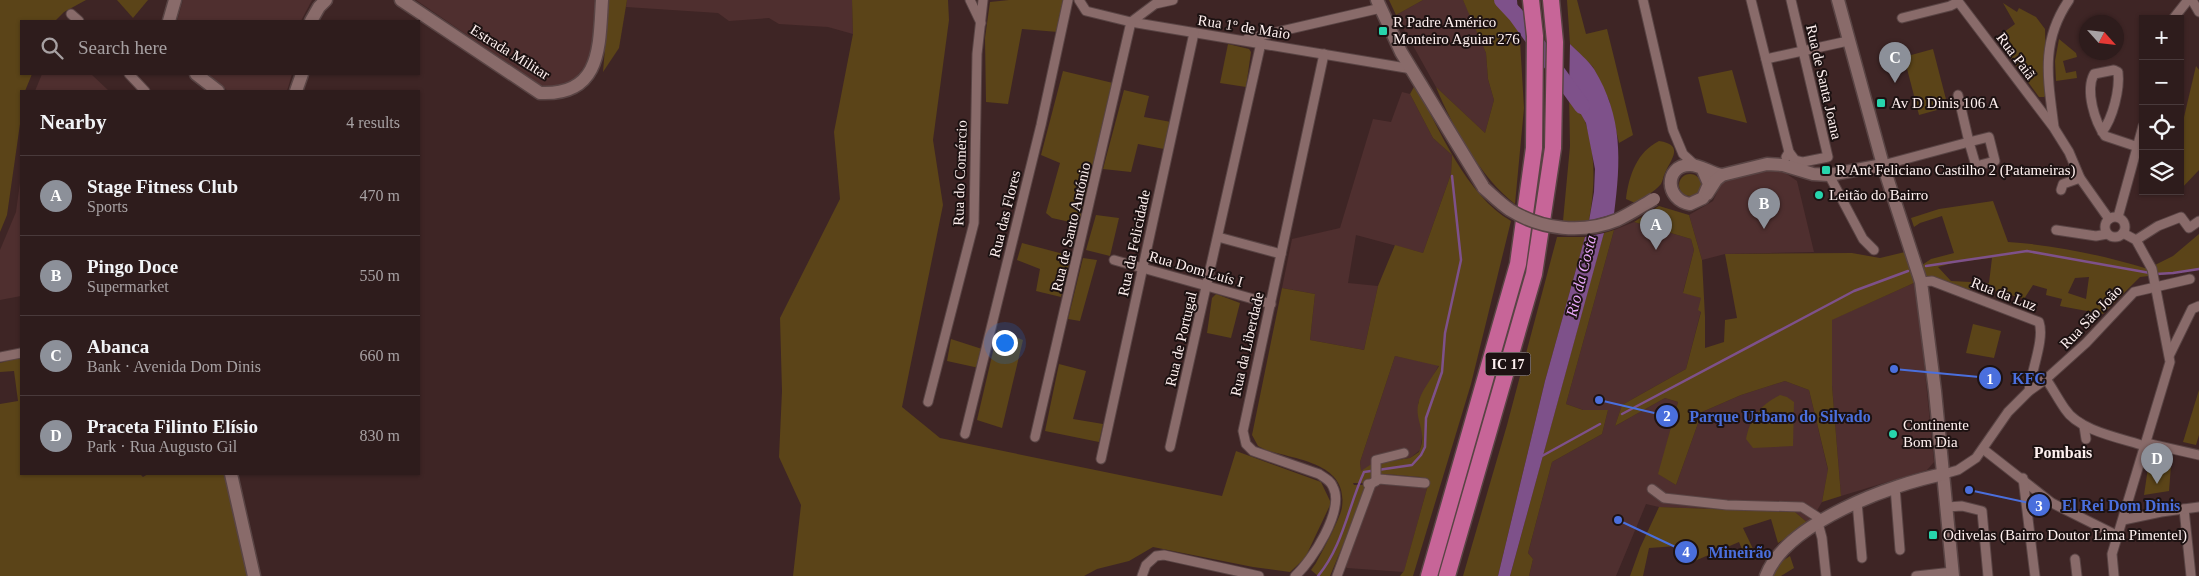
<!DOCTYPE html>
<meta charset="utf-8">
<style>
:root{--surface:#2e1c1c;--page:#3a2929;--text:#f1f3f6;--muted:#a7a1a3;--line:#493a3b;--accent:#8c9099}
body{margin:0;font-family:"Times New Roman",serif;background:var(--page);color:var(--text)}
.controls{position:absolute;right:15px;top:15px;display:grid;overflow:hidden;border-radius:0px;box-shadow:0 1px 4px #0004}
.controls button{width:45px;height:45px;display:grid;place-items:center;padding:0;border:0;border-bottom:1px solid var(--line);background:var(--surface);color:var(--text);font:25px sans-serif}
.compass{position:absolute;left:2079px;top:15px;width:45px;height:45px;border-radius:50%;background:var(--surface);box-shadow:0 1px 4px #0004;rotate:117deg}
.you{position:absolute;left:1004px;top:342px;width:18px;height:18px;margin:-12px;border:4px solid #fff;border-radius:50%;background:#1a73e8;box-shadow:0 0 0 8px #1a73e833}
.badge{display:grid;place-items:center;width:32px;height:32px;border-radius:50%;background:var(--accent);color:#fff;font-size:16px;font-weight:700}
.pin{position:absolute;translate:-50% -41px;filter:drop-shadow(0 1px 2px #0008)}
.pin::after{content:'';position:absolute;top:26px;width:18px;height:15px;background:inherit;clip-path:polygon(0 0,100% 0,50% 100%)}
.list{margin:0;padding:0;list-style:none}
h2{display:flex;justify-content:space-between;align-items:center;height:65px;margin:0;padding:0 20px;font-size:21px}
h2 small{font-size:16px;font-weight:400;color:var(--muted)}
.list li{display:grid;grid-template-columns:32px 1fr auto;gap:15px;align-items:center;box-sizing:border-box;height:80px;padding:0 20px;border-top:1px solid var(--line)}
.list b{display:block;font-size:19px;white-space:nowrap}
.list p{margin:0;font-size:16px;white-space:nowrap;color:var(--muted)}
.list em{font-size:16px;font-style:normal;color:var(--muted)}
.icon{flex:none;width:28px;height:28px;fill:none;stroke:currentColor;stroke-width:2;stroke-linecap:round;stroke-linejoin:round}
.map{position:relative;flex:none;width:2199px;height:576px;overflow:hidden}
.search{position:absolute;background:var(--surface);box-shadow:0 1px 4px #0004;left:20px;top:20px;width:400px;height:55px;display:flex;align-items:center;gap:12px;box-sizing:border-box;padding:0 18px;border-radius:0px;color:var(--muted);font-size:19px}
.panel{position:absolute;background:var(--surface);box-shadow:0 1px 4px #0004;left:20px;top:90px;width:400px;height:385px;border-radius:0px}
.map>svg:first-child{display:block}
.built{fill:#4f2f2f}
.green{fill:#5b4418;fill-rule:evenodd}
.water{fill:#7e518a}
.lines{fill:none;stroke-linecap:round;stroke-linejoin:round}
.stream{stroke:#7e518a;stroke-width:2.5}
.river{stroke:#7e518a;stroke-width:16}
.street-casing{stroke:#594444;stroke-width:11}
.secondary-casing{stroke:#594444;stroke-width:15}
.highway-casing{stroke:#594444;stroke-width:19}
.street{stroke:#896b6a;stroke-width:9}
.secondary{stroke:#896b6a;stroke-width:12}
.highway{stroke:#c76598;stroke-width:16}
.secondary-bridge-casing{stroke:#594444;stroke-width:15;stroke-linecap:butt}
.secondary-bridge{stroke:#896b6a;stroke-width:12}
.poi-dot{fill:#27d5ad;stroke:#1d1212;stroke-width:2}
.labels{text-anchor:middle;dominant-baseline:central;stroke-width:4;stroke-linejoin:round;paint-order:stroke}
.shield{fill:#1d1212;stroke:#bbaead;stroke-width:1}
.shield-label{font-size:14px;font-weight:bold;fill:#fff1f0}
.poi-label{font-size:15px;fill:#fff1f0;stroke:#1d1212;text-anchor:start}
.street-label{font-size:15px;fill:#fff1f0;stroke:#1d1212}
.water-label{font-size:16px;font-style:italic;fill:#ebaafd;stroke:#1d1212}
.neighbourhood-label{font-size:16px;font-weight:bold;fill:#fff1f0;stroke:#1d1212}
.leader{fill:none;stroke:#4a6fdd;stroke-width:2}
.callout-dot{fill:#4a6fdd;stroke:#1d1212;stroke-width:2}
.mark-label{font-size:15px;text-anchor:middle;font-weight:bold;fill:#fff}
.callout-label{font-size:16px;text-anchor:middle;font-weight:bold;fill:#4a6fdd;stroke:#1d1212;stroke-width:4;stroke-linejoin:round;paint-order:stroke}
</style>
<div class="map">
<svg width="2199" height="576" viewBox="0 0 2199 576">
<rect width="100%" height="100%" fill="#3e2525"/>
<!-- built -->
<g class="built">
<path d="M183 0H312L301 21H177Z"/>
<path d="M416 0H595L592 45 587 63 574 80 560 87 547 88 537 83Z"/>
<path d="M627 0H852L853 34 828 27 779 24 769 18 729 21 718 13 626 7Z"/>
<path d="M1423 0H1463L1472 18 1486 53 1488 79 1494 100 1485 133 1436 87 1396 15Z"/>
<path d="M42 74H91L109 91H35Z"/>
<path d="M206 74H292L287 91H228Z"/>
<path d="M1402 92 1410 94 1433 138 1452 155 1451 174 1423 253 1356 235 1348 283 1378 286 1364 350 1310 340 1315 294 1282 288 1292 239 1340 228 1373 119 1391 122Z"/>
<path d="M1781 170 1797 181 1814 252 1725 254 1702 260 1689 215 1713 201 1720 186 1728 178 1758 171Z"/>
<path d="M21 175V296L0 300V250L16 212Z"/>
<path d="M1634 222 1691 239 1694 250 1683 292 1701 298V311L1686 369 1622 405 1615 426 1665 398 1678 402 1659 474 1676 485 1702 412 1741 395 1785 381 1809 390 1828 470 1822 502 1809 524 1795 512 1659 507 1646 504 1616 576H1529L1533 559 1528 553 1552 462 1602 434 1608 410H1583L1566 404 1614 230Z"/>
<path d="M1916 282 1934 462 1927 470 1841 496 1832 386 1831 320Z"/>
<path d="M1395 356 1439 365 1418 403V413L1423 432 1420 450 1410 458 1378 463 1361 472 1360 462Z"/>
<path d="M1386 474 1420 477 1428 485 1404 572 1347 568 1337 561 1368 483 1373 475Z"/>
</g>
<!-- green -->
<g class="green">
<path d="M0 0H86L64 12 55 21H21V74H32L25 91H21V117L7 215 0 232Z"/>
<path d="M117 0H148L133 18Z"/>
<path d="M609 0H627L619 48 603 72Z"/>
<path d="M852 0H948L949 20 933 140 943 205 902 407 940 438 1222 496 1236 451 1321 482 1331 503 1305 558 1290 572 1253 567 1153 547 1129 561 1097 569 1084 576H793L801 505 779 457 782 391 780 318 840 199 834 132 853 34Z"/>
<path d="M1009 0H1063L1058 32 1022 29 1008 104 986 102 985 38 990 2Z"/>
<path d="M1389 0H1423L1396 15Z"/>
<path d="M1463 0H1495L1519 24 1524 108 1515 204C1481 178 1452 126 1436 87L1485 133 1494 100 1488 79 1486 53Z"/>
<path d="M1567 0H1577L1586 34 1607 29 1633 135 1619 143 1609 100 1593 67 1570 44Z"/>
<path d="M2003 3 2017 12 2019 8 2036 17 2045 29 2047 94 2044 97H2039L1996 38 2015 24Z"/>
<path d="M2059 39 2076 53 2077 57 2063 61 2066 73 2076 71 2077 78 2056 81 2055 61Z"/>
<path d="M1228 44 1249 49 1251 52 1246 87 1220 83Z"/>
<path d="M1933 49 1948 107 1919 115 1904 57Z"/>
<path d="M2196 66 2199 70V170L2180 190V134Z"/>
<path d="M1732 70 1747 123 1707 113 1698 77Z"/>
<path d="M1063 71 1113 83 1079 224 1052 218 1046 213 1060 163 1041 155Z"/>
<path d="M1415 85C1440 130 1466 195 1511 221L1471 384 1413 576H1400L1404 571 1428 485H1421L1420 477 1386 474 1378 475V463L1410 458 1419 452C1428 432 1415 422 1418 405 1420 392 1432 378 1439 366L1395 356 1360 462 1361 471 1373 463V475L1368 483H1353L1354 485H1368L1330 576H1318L1311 570 1316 563C1322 552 1341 517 1342 507 1348 463 1298 460 1266 450L1258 446 1252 435 1282 288 1315 294 1310 340 1364 350 1378 286 1395 245 1423 253 1451 174 1452 155 1433 138 1410 94Z"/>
<path d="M1124 90 1149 96 1144 117 1171 122 1164 149 1138 144 1131 172 1103 169Z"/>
<path d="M1569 93C1575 103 1583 113 1586 124 1596 157 1595 187 1589 221H1563L1570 146Z"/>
<path d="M1659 141C1685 145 1671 159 1665 173 1663 177 1663 180 1661 184 1654 192 1643 198 1635 203L1626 199C1629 175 1637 152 1659 141Z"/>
<circle cx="1690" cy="185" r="11"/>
<path d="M1993 201 2008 242C2055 245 2102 255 2148 269L2149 276 2140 277 2103 314 2060 306 2062 299 2046 295 2047 289 2033 285 2024 299 1974 284 1969 290 1926 278 1922 265 1931 259 1954 253 1942 216 1920 223 1914 227 1911 218 1939 209ZM1992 258 1989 283 1951 281 1938 267 1956 262ZM2089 277 2086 299 2068 293 2075 278Z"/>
<path d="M1659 206 1689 215 1702 260 1705 317V348L1724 342 1725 320 1737 318 1725 254 1852 253 1880 258 1905 252 1916 282 1832 320V386L1841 496 1822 502 1828 469 1809 390 1785 381 1741 395 1702 412 1676 485 1658 474 1678 402 1665 398 1615 426 1622 405 1686 369 1701 312 1698 310 1701 298 1683 293 1694 250 1691 239 1634 222Z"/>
<path d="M1096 215 1119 218 1110 256 1086 250Z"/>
<path d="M1614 230 1566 404 1583 410H1608L1602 434 1552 462 1528 553 1533 559 1529 576H1510L1599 250 1604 233Z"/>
<path d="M2199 234V269L2155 276V265L2173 256Z"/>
<path d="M1557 237H1585L1545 381 1498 576H1463L1507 425Z"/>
<path d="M1022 243 1071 256 1061 297 1036 291 1040 269 1017 260Z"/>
<path d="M1083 258 1097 260 1080 321 1068 319Z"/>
<path d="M1216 294 1240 303 1231 338 1207 333 1212 298Z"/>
<path d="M1973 324 2001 331 1994 358 1966 353Z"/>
<path d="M998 330 1023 340 1002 428 977 420Z"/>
<path d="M951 339 982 349 979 368 947 361Z"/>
<path d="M21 357V474H140L143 477 148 474H227L251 576H0V404L18 401 14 371 0 372V363Z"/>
<path d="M1059 364 1086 371 1073 419 1103 424 1099 442 1045 431Z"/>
<path d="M2199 390V435L2196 445 2183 442Z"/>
<path d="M1780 395 1787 397 1794 402 1793 446 1753 448 1746 439C1750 418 1760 405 1780 395Z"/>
<path d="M2149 461 2171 466 2169 491 2144 495Z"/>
<path d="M1659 507 1795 512 1809 524 1778 543 1771 519 1743 528 1756 555 1746 559 1739 542 1690 563 1678 561 1677 546 1649 548 1643 576H1630L1640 548Z"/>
<path d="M1790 556 1794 568 1781 576H1773L1778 564Z"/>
</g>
<!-- water -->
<g class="water">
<path d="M1495 0H1517L1519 24Z"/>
<path d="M1570 44C1578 52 1588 60 1594 69 1623 117 1621 161 1614 214L1589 221 1594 192 1595 169 1586 123 1569 93Z"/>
<path d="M1604 233 1510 576H1498L1545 381 1585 237Z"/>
</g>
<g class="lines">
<!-- stream -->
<g class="stream">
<path d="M1926 266 2027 251 2150 273"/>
<path d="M2156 274 2173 273 2199 269"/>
<path d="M1622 414 1854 291 1908 271"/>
<path d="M1542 456 1600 424"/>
<path d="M1318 576C1343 546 1348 507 1364 472L1412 465 1421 455 1425 447 1426 418 1442 372 1445 333 1461 260 1452 176"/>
</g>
<!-- river -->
<path class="river" d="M1502 0 1516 15 1582 106"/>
<!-- street casing -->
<g class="street-casing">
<g id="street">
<path d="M970 0 981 23"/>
<path d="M1079 0 1086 11 1131 22 1412 69"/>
<path d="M1643 0 1673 130 1683 154 1696 166"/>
<path d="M1751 0 1789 152 1786 157"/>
<path d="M1957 0 2054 128 2069 152 2080 178 2109 219"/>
<path d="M2192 0 2199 12"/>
<path d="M71 14 79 21"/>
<path d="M1902 18 1950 6 1958 2"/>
<path d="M2173 19 2188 0"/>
<path d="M1247 39 1381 8"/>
<path d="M1766 59 1848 41"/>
<path d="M129 74 145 91"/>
<path d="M2054 127C2048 79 2040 42 2069 0"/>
<path d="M2102 132C2113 118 2120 89 2118 72L2114 70 2094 74C2085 91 2095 122 2105 136L2138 147"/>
<path d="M1789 152 1795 160 1803 162 1828 157 1791 0"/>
<path d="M1883 165 1969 142 1976 166 1995 161 1989 137 1969 142 1958 95"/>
<path d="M1829 175 1863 239 1874 250"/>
<path d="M2061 190 2063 184 2080 178"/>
<circle cx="2115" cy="227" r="10"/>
<path d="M2118 217 2143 126"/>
<path d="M2056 230 2096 236 2107 234"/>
<path d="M1218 237 1281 254"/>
<path d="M2136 240 2158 226 2181 217 2189 228 2199 221"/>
<path d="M1114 260 1271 304"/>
<path d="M1921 282 1932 281 2039 322C2045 339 2031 371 2029 391"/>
<path d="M2170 354 2192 309 2199 306"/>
<path d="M0 357 21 353"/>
<path d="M2046 379C2053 389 2058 399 2065 409 2079 431 2121 438 2145 446"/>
<path d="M928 402 974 223 977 54 983 0"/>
<path d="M2084 426 2086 439"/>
<path d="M965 434 1041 125 1068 0"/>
<path d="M1035 437 1131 22 1155 4 1173 0"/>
<path d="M2146 443 2199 455"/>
<path d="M1170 447 1261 43"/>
<path d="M1983 449 2052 503 2118 536"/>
<path d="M1101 459 1194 33"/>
<path d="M1944 474 1958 470 1976 458 2008 412 2029 391 2046 379 2086 343 2134 292 2190 279"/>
<path d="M2023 478 2035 576"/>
<path d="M1376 481V460L1404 453"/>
<path d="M1371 484 1379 479 1425 483"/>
<path d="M1895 487 1900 550"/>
<path d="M1652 489 1664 498 1727 505 1802 507 1822 520"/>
<path d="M1857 502 1862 558"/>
<path d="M1947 507 1962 506 1982 511 1988 576"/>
<path d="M2184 509 2191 576"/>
<path d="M2123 520 2161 512 2199 507"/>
<path d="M1818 523 1822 538 1826 576"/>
<path d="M2075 559 2077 576"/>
<path d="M1142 576 1146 565 1156 556 1164 555 1259 576"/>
<path d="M1295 576C1312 561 1345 510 1333 487 1331 481 1325 478 1319 474L1253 451 1246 444 1243 431 1324 54"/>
<path d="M1337 576 1371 484H1368"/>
<path d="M1916 576 1953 572"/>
<path d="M2114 576 2112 554 2170 362 2152 269 2136 240 2123 233"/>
</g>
</g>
<!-- secondary casing -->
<g class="secondary-casing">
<g id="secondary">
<path d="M401 0 540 93C602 96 599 46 602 0"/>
<path d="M1377 0 1401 52 1484 188"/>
<path d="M1838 0 1883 165 1921 282 1935 391 1953 576"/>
<path d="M169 21 175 0"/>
<path d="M311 21 319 7 326 0"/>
<path d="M196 74 218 91"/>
<path d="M296 91 302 74"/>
<path d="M1703 170 1709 184 1703 198 1690 204C1665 200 1664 166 1689 165 1700 164 1711 174 1722 175"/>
<path d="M1707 194 1716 180 1722 175 1767 164 1783 165 1813 174 1829 175 1883 165"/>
<path d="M231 474 254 576"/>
<path d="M1766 576C1786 523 1892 484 1944 474"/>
</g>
</g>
<!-- highway casing -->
<g class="highway-casing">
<g id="highway">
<path d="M1429 576 1518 264 1534 148 1535 36 1531 0"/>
<path d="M1447 576 1534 274 1553 148 1555 42 1551 0"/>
</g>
</g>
<!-- street -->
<use href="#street" class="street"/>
<!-- secondary -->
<use href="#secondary" class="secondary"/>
<!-- highway -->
<use href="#highway" class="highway"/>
<!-- secondary-bridge casing -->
<g class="secondary-bridge-casing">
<path id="secondary-bridge" d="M1484 188C1492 195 1501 204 1510 210 1542 230 1583 234 1617 220 1630 214 1642 206 1654 199"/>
</g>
<!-- secondary-bridge -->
<use href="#secondary-bridge" class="secondary-bridge"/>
</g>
<!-- markers -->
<g class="poi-dot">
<rect x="1378" y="26" width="10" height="10" rx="2.5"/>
<rect x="1876" y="98" width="10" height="10" rx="2.5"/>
<rect x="1821" y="165" width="10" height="10" rx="2.5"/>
<circle cx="1819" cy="195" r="5"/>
<circle cx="1893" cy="434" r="5"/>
<rect x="1928" y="530" width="10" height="10" rx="2.5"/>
</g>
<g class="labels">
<!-- shield labels -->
<rect class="shield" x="1485.5" y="352.5" width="45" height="23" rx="4"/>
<g class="shield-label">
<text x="1508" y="364">IC 17</text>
</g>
<!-- poi labels -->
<g class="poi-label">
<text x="1393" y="22">R Padre Américo<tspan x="1393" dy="17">Monteiro Aguiar 276</tspan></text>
<text x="1891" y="103">Av D Dinis 106 A</text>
<text x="1836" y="170">R Ant Feliciano Castilho 2 (Patameiras)</text>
<text x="1829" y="195">Leitão do Bairro</text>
<text x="1903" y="425">Continente<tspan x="1903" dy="17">Bom Dia</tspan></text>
<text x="1943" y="535">Odivelas (Bairro Doutor Lima Pimentel)</text>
</g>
<!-- street labels -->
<g class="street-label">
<text transform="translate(1244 27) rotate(9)">Rua 1º de Maio</text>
<text transform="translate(510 52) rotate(32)">Estrada Militar</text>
<text transform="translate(2016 56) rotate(53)">Rua Paiã</text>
<text transform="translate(1824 82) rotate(77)">Rua de Santa Joana</text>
<text transform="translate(960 173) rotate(-88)">Rua do Comércio</text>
<text transform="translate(1005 214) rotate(-76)">Rua das Flores</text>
<text transform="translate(1071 227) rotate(-77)">Rua de Santo António</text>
<text transform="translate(1134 243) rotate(-78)">Rua da Felicidade</text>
<text transform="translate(1196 269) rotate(16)">Rua Dom Luís I</text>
<text transform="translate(2004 294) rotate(21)">Rua da Luz</text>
<text transform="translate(2091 317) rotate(-46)">Rua São João</text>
<text transform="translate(1181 339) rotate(-77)">Rua de Portugal</text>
<text transform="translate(1247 344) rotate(-77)">Rua da Liberdade</text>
</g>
<!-- water labels -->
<g class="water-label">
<text transform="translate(1581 276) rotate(-76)">Rio da Costa</text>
</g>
<!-- neighbourhood labels -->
<g class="neighbourhood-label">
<text x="2063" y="452">Pombais</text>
</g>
</g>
<!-- callouts -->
<path class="leader" d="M1894 369L1990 378M1599 400L1667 416M1969 490L2039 505M1618 520L1686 552"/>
<g class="callout-dot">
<circle cx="1894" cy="369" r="5"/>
<circle cx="1599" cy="400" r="5"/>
<circle cx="1969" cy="490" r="5"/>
<circle cx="1618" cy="520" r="5"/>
<circle cx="1990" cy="378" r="12"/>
<circle cx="1667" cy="416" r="12"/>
<circle cx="2039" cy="505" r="12"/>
<circle cx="1686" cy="552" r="12"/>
</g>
<g class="mark-label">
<text x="1990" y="384">1</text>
<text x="1667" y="421">2</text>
<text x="2039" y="511">3</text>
<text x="1686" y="557">4</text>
</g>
<g class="callout-label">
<text x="2029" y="384">KFC</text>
<text x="1780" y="422">Parque Urbano do Silvado</text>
<text x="2121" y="511">El Rei Dom Dinis</text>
<text x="1740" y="558">Mineirão</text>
</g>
</svg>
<div class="controls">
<button>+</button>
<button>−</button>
<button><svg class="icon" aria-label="locate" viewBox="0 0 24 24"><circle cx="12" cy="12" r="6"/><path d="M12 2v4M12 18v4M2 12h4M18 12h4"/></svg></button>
<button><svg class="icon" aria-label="layers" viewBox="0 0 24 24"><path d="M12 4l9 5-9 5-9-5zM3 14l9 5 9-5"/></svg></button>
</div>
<svg class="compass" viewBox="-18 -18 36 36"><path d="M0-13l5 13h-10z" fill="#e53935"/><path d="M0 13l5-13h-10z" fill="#a7a1a3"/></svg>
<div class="you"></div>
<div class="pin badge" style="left:1656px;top:250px">A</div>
<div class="pin badge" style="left:1764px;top:229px">B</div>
<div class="pin badge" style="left:1895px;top:83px">C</div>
<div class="pin badge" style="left:2157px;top:484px">D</div>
<div class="search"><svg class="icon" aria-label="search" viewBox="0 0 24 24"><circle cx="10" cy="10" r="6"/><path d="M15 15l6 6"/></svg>Search here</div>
<section class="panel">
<h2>Nearby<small>4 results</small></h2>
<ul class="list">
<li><span class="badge">A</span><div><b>Stage Fitness Club</b><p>Sports</p></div><em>470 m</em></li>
<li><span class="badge">B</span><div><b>Pingo Doce</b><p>Supermarket</p></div><em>550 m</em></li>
<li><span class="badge">C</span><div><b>Abanca</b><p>Bank · Avenida Dom Dinis</p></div><em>660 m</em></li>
<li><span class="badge">D</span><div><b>Praceta Filinto Elísio</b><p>Park · Rua Augusto Gil</p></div><em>830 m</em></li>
</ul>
</section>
</div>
